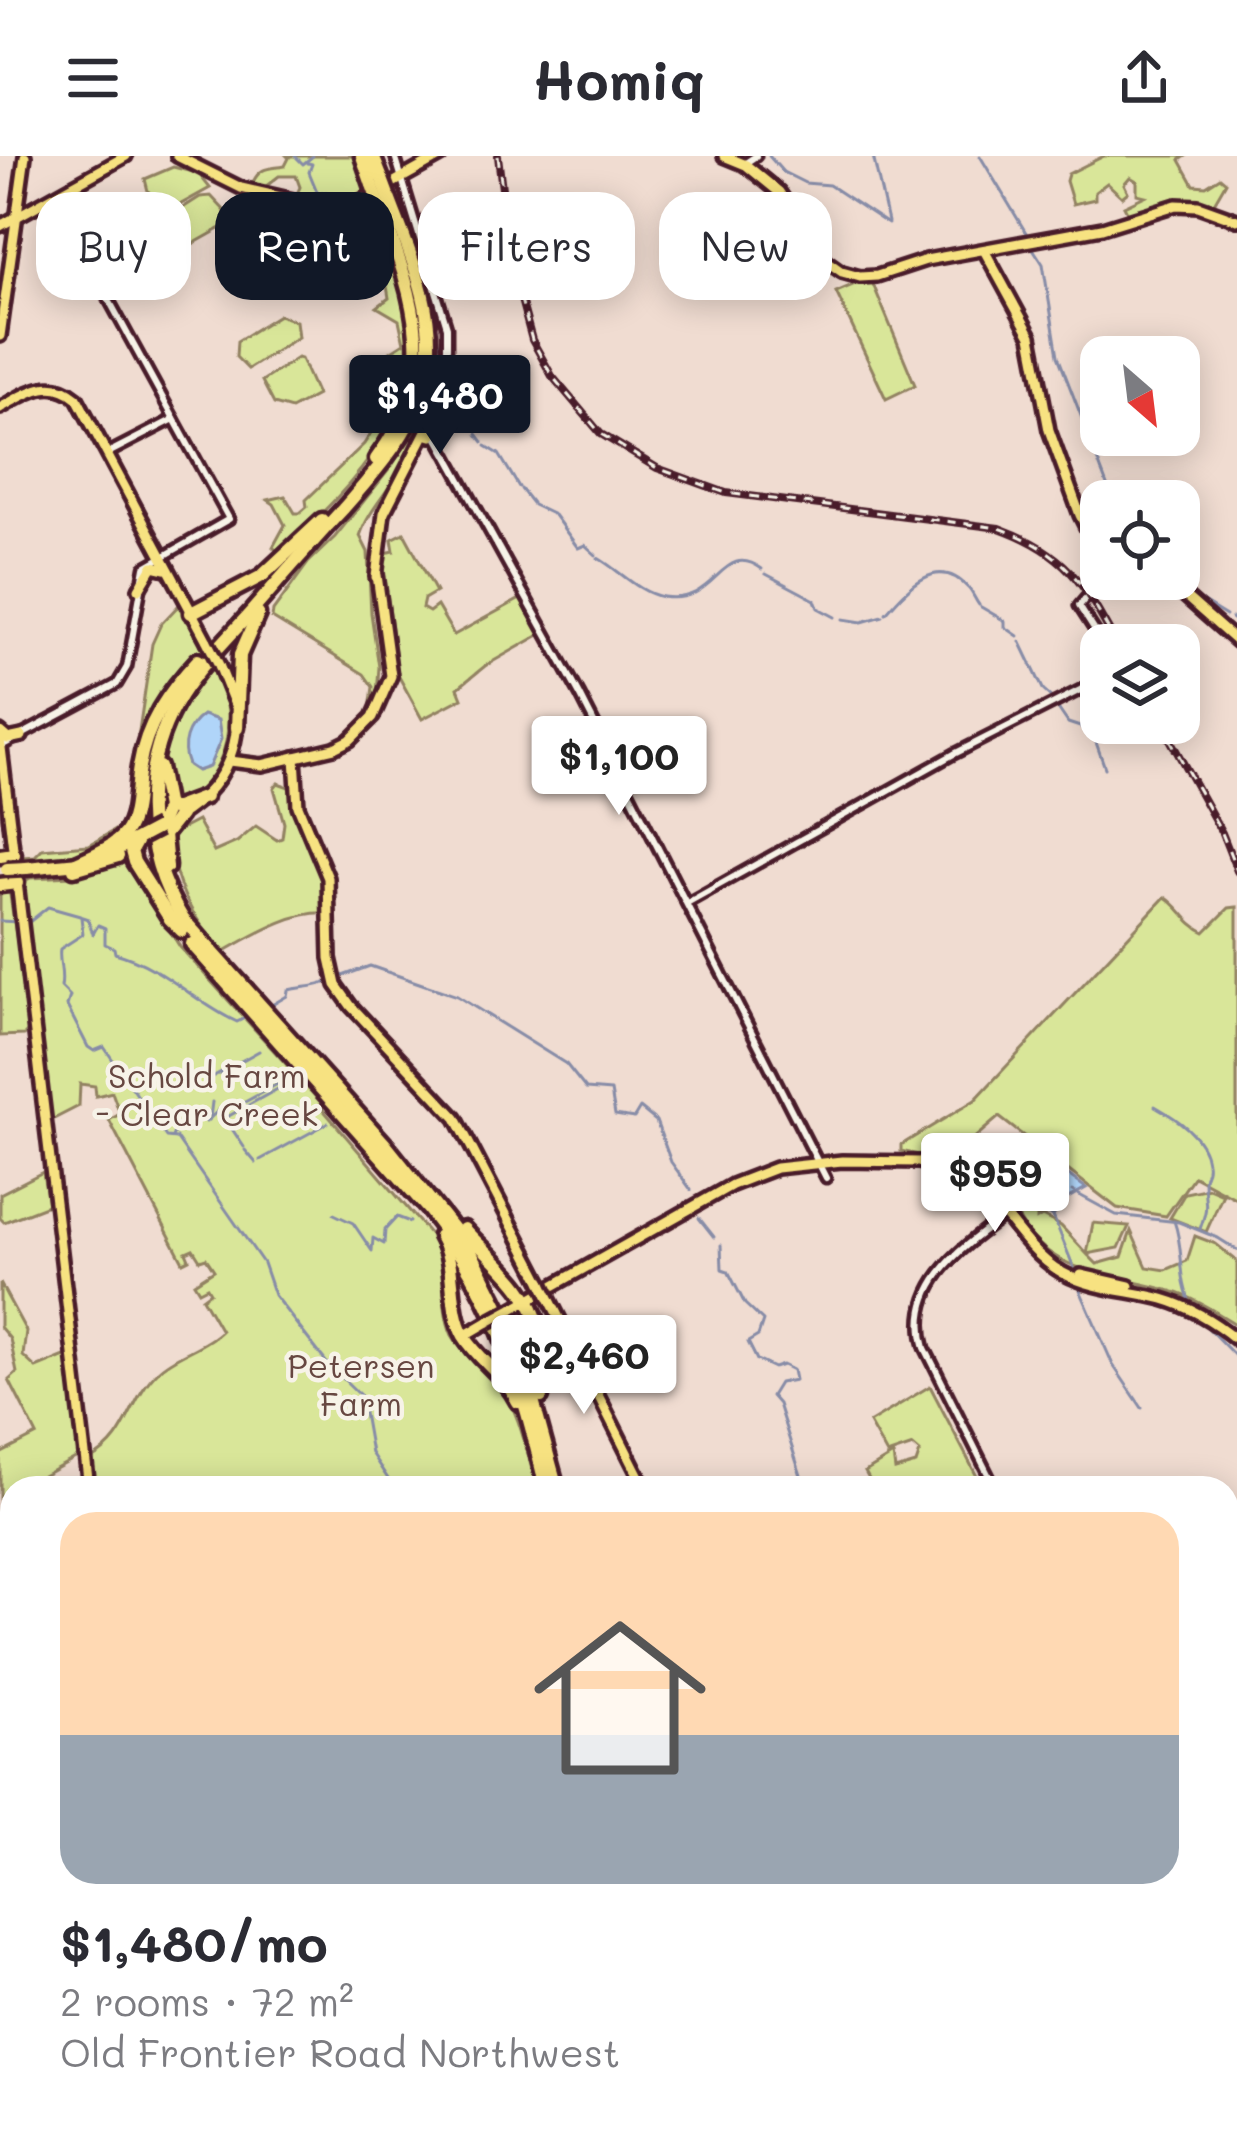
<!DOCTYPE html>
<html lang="en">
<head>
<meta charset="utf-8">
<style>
	:root { --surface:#fff; --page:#f7f7f7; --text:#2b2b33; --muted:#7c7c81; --accent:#111827 }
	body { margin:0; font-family:Mali,sans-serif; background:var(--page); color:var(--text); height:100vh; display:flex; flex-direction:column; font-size:45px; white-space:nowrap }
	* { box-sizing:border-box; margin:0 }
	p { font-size:39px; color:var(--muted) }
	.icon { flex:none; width:66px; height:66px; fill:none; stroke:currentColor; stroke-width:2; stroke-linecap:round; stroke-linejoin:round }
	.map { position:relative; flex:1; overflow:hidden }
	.panel { position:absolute; left:0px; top:1320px; width:1239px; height:663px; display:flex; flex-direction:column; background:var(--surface); border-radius:36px 36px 0 0; box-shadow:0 6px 30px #0003 }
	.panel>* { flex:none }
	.top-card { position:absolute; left:36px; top:36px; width:1167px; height:108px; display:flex; gap:24px }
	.needle { width:78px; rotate:152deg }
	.buttons { position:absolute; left:1080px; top:180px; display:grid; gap:24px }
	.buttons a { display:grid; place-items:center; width:120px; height:120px; border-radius:24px; background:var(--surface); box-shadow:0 6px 30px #0003; font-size:60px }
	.price { position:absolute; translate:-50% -102px; padding:0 27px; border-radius:12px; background:#fff; color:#222; font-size:39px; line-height:78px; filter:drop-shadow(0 3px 6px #0008) }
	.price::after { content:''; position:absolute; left:50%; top:72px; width:36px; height:27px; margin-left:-18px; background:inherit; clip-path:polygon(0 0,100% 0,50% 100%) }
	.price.selected { background:var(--accent); color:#fff }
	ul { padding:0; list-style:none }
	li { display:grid; align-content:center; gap:24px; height:636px; padding:0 60px }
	li span { display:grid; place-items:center; height:372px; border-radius:36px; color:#555 }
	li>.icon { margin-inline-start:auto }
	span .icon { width:216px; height:216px; fill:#fffc; stroke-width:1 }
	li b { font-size:51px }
	.tag { padding:0 42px; border-radius:36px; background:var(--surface); box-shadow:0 6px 30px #0003; font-size:42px; line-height:108px }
	.tag.selected { background:var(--accent); color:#fff }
	header { display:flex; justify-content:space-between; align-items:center; height:156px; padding:0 60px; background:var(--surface); font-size:54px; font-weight:800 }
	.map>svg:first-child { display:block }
	.green { fill:#d9e699; stroke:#928262; stroke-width:3 }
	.water { fill:#b0d5f9; stroke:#878ca7; stroke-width:3 }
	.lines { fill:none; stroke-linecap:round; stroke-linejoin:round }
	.stream { stroke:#878ca7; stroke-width:3 }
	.minor-casing { stroke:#4a1f2b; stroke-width:15 }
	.major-casing { stroke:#4a1f2b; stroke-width:18 }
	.highway-casing { stroke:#4a1f2b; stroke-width:21 }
	.minor { stroke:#f7f3e8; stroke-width:6 }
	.major { stroke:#f7e281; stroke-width:9 }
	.highway { stroke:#f7e281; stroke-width:12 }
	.rail-casing { stroke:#4a1f2b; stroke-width:8 }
	.rail { stroke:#f7f3e8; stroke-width:3; stroke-dasharray:9; stroke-linecap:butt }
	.major-bridge-casing { stroke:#4a1f2b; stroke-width:18; stroke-linecap:butt }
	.highway-bridge-casing { stroke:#4a1f2b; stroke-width:21; stroke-linecap:butt }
	.major-bridge { stroke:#f7e281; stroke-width:9 }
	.highway-bridge { stroke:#f7e281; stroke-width:12 }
	.labels { text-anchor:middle; stroke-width:9; stroke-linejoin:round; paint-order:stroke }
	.park-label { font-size:33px; fill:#674741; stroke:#f7f3e8 }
</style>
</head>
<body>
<header><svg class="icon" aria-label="menu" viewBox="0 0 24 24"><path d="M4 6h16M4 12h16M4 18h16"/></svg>Homiq<svg class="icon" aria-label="share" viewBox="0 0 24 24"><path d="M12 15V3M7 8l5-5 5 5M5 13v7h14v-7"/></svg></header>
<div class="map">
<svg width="1237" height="1982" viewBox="0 0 1237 1982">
	<rect width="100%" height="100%" fill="#f0dcd1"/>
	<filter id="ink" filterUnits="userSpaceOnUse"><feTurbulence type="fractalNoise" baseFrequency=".00833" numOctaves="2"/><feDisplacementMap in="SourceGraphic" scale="24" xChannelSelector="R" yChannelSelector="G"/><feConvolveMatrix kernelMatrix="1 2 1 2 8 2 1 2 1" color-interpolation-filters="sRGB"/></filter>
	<g filter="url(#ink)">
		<g class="green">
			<path d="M287 0H357L369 35C343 51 325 44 296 40L300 31 296 20H279L265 31 256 32 253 26C261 10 269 13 285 10L289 2Z"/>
			<path d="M1104 0H1186L1180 4 1194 29 1206 30 1220 21 1226 26 1211 52C1184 37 1156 50 1129 60L1124 50 1145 40 1137 38V25L1130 21 1124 28 1128 36 1122 41 1107 27 1095 36V43L1073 48 1066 25 1068 18Z"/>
			<path d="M173 11 198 17 210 32 163 58 159 52 149 53 157 47 148 35 145 23Z"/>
			<path d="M211 40 225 55 223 71 177 97 179 90 165 76 167 62 200 41Z"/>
			<path d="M371 44C383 75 401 107 407 139 431 253 357 327 279 397L273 391 285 369 274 348 268 344 285 340 295 357H300L307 351 306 344 364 288 393 242 381 217 372 218 374 210 384 207 390 196 404 187 399 164 377 151 389 142 385 118 373 109 354 81 338 76 329 63 342 55 354 64 365 58 364 47Z"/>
			<path d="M858 120 870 121 915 229 886 243 836 136 855 128Z"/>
			<path d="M279 159 296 165 298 181 248 213 236 201 237 185Z"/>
			<path d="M297 202 301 203 317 239 291 253 274 248 262 225Z"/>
			<path d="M424 255 426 262C413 274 411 289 404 305 393 332 369 352 360 380L368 396 371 457 379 511 377 538 371 546 373 531 364 518 272 462 273 455 308 407 335 381 392 310Z"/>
			<path d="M404 377 436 436 424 443 422 452 429 456 437 450 454 479 522 442 543 477 485 510 458 532 462 542 422 563 398 519 384 412 385 397 394 395 392 383Z"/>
			<path d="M178 450C303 606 173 689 20 708L23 701 35 700 42 693 89 689 125 668 152 488 161 468Z"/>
			<path d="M278 627 289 631 321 699 329 757C293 754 254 779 223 796 191 762 174 727 168 680L197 665 214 696 237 686 256 670 277 684 282 682 284 667 274 632Z"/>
			<path d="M118 704 126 706 132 714 180 791 324 950H320L438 1088C448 1115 439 1151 452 1179 462 1198 485 1208 498 1226 520 1255 527 1298 537 1332H94L91 1303C129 1283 128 1244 158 1215 175 1198 204 1192 221 1175L202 1142 210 1136 207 1131 199 1135 194 1127 214 1114 206 1102 200 1104 193 1093 186 1096 189 1103 183 1106 109 964 120 958 112 936 96 940 95 930 80 928 79 950 46 967 17 730 30 722 72 720Z"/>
			<path d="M9 732 30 873 24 879 0 880V734Z"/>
			<path d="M1165 741C1181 751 1187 768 1205 776L1229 752 1237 751V1043L1194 1020 1166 1060 1117 1052 999 961 959 995 968 999 978 994 981 1008 976 1012 901 995V989L975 944Z"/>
			<path d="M43 1016 48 1049 4 1066 0 1062V1038Z"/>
			<path d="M1209 1032 1223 1038 1206 1076 1170 1062 1185 1037Z"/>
			<path d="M1013 1052 1037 1057V1063L1042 1060 1061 1070 1087 1098 1093 1067 1129 1070 1119 1092 1087 1098 1097 1108 1122 1101 1131 1075 1147 1111 1166 1114 1187 1105 1195 1080 1216 1088 1237 1105V1169C1216 1156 1195 1142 1171 1135 1107 1116 1046 1121 1013 1052Z"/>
			<path d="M0 1127 26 1175 23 1200 36 1212 72 1197 81 1299 21 1332H12V1340L0 1351V1298L37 1279 9 1224 17 1217 10 1183 0 1171Z"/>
			<path d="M930 1230 983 1332H869L870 1325 865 1316 893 1299 895 1314 916 1308 920 1296 913 1290 887 1299 869 1267Z"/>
			<path d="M12 1817V1971H40L19 1982H0V1824Z"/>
			<path d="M532 1971H683L694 1977 708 1971 709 1982H538Z"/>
		</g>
		<g class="water">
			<path d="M203 559 218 564 221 583 209 611 197 615 188 609C180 590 186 571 203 559Z"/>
			<path d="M1004 988 1037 999 1041 1009 1032 1033 1016 1036C998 1024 992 1013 994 992Z"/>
			<path d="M1056 1010 1086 1032 1061 1046 1053 1061 1041 1052 1048 1018Z"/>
		</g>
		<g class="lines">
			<g class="stream">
				<path d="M295 0 303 8 313 0"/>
				<path d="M769 0 783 16 805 27 829 29 888 68"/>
				<path d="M873 0 888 66"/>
				<path d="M980 0 1028 80"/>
				<path d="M308 7 312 8 309 16 318 38 326 36 339 41V46"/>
				<path d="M338 55 343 64 360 66 373 99 383 94"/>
				<path d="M412 85 433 139 438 185 442 192"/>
				<path d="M1032 91 1043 108 1058 200 1083 265"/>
				<path d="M452 201 475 269"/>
				<path d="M1084 269 1113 345"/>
				<path d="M477 278 483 286"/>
				<path d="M486 290 499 298 519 331"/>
				<path d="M521 333 532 347"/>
				<path d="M533 349 554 359 578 392 585 389 596 399"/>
				<path d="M598 402C619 414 639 437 663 441 719 450 720 383 762 413"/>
				<path d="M766 418 815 444 818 452 835 461"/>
				<path d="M1162 423 1177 428"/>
				<path d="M1187 436 1226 460"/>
				<path d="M981 451 1005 465V471L1018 480"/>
				<path d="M886 457C906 434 937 397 968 432 973 437 975 444 979 449"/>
				<path d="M1232 462 1237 466"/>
				<path d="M843 463 862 466 883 460"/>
				<path d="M1020 485 1044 535 1053 543"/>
				<path d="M1055 548 1068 567 1092 575 1105 612"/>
				<path d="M81 761 83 778 60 793C58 805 64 817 61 831L70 840 67 850 88 891 94 895 104 891 166 981 176 982 263 1107 274 1139 326 1206 361 1240 371 1297 394 1332"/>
				<path d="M82 761 88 763 93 778 98 769 105 772V788L114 792 115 797C163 810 194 846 237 866L247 861"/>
				<path d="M0 765 19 766"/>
				<path d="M28 767 48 751 80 760"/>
				<path d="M340 821 370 810 457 840 566 908 586 933 611 935 615 959 634 962 640 952 656 965 671 1006 691 1034"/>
				<path d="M270 850 287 840 288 834C302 831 317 831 328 826"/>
				<path d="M205 925 259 895"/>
				<path d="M243 947 283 925"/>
				<path d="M1155 950C1176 962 1204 980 1207 1006 1209 1017 1204 1015 1204 1025 1204 1050 1210 1045 1200 1073"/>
				<path d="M227 961 283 930"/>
				<path d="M210 962 212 946"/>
				<path d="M206 966 223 950 224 961 244 991"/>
				<path d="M172 981 177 969 183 965 195 972"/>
				<path d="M245 994 256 1007"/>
				<path d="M260 1004 328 967"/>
				<path d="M1072 1035 1116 1059 1179 1066 1218 1082 1237 1094"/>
				<path d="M334 1058 353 1067 372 1095 373 1082 384 1088 385 1074 397 1061 410 1066"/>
				<path d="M1053 1060 1076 1117"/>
				<path d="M699 1062 714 1081"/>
				<path d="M1174 1065C1185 1094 1177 1123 1193 1152"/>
				<path d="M721 1089 722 1113 728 1115 745 1148 763 1165 758 1180 748 1186 757 1204 774 1212 783 1209 793 1214 795 1224 779 1227 771 1240 778 1248 805 1332"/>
				<path d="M1077 1127 1113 1209 1142 1252"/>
				<path d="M1201 1165 1237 1202"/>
				<path d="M644 1971 648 1982"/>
			</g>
			<g class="minor-casing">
				<g id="minor">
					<path d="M395 0 447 171V200L432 272"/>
					<path d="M744 8 756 0"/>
					<path d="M435 277 580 539 826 1022"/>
					<path d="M108 297 174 263"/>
					<path d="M1102 423 1079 450 1104 489"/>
					<path d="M1 590 117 528 127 511 145 411 229 363 53 42"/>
					<path d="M687 747 954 598 1092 528 1101 519"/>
					<path d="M995 1332 925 1192C907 1130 960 1093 1004 1060"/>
					<path d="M1227 1788 1237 1814"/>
					<path d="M347 1982 369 1971"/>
				</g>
			</g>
			<g class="major-casing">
				<g id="major">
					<path d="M177 0 241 32 320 50"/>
					<path d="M724 0 746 9 779 36 825 104 842 116 860 121 877 120 926 104 1102 72 1176 49 1198 50 1237 64"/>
					<path d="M325 48 328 53 323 57 319 52Z"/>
					<path d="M328 52 355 48 441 0"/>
					<path d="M0 70 126 0"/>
					<path d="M984 94 1031 180 1049 274 1080 359 1101 401"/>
					<path d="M0 180 25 0"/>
					<path d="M0 252C26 238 50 219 77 242L207 485"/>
					<path d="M428 271 434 273 432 280 425 278Z"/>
					<path d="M376 421 384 357 425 277"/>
					<path d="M1139 423 1176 432 1237 486"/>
					<path d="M139 433 153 410 166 413"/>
					<path d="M219 509 235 549"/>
					<path d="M0 576 8 583 22 580"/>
					<path d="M0 583 89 1332"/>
					<path d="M295 601 298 650 328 722 330 802 336 829 351 850 456 962 542 1127"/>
					<path d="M230 605 262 609 334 592 350 584 373 561 391 520 377 419"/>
					<path d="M175 662C212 640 235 610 237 565"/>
					<path d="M987 1035C1008 1062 1032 1100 1063 1117 1094 1134 1129 1134 1163 1143 1191 1151 1215 1166 1237 1184"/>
					<path d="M1081 1119 1129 1130"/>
					<path d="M549 1142 645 1332"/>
					<path d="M512 1153 732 1029 776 1012 842 1005 919 1006 954 1017 988 1037"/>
					<path d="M464 1180 488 1166"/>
					<path d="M0 1431 12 1453"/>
					<path d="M0 1444 12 1467"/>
					<path d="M1227 1862 1237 1856"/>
					<path d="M968 1971 974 1982"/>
					<path d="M87 1982 91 1971"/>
					<path d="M1012 1982 1032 1971"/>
				</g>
			</g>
			<g class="highway-casing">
				<g id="highway">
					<path d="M362 0 372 29"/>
					<path d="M373 0 382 23"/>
					<path d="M388 39C409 96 437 153 427 215 416 272 380 311 343 353 312 386 282 421 252 455 228 482 201 508 181 539 138 608 140 695 183 763L385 988 470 1094 517 1187 557 1332"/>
					<path d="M376 303C444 213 413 140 378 45"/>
					<path d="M191 457 262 420 322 364"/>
					<path d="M237 572 240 499 258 458"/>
					<path d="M173 653 205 641"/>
					<path d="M158 672 167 652 159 611"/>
					<path d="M136 686 131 695 134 706 170 763 182 775"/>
					<path d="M110 697 141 681"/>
					<path d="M0 700 14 698"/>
					<path d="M76 707C93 699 113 692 125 677 138 658 135 633 139 611 146 568 168 536 198 504"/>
					<path d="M167 711 164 679 180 659"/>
					<path d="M26 712 79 707"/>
					<path d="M74 713 118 700"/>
					<path d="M0 729 17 727"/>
					<path d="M192 788 428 1053C497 1140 521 1226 546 1332"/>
					<path d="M464 1073C492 1104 531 1131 539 1173 543 1196 537 1219 541 1241"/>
					<path d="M440 1080C458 1111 447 1150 464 1180 479 1205 505 1219 518 1246"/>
					<path d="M740 1971 741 1982"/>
					<path d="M753 1971 757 1982"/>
					<path d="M771 1971 774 1982"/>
				</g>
			</g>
			<use href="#minor" class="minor"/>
			<use href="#major" class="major"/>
			<use href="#highway" class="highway"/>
			<g class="rail-casing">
				<g id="rail">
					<path d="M498 0 511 107 532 184 552 220 601 278 657 312 726 337 999 372C1068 397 1083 427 1117 489"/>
					<path d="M1161 567 1222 677 1237 715"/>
					<path d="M1227 1712 1237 1706"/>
				</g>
			</g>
			<use href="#rail" class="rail"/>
			<g class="major-bridge-casing">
				<g id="major-bridge">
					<path d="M207 485 219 509"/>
					<path d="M542 1127 549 1142"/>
					<path d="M488 1166 512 1153"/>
				</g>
			</g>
			<g class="highway-bridge-casing">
				<g id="highway-bridge">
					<path d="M382 23 388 39"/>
					<path d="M372 29 378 45"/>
					<path d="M141 681 158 672"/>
					<path d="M7 713 26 712"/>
				</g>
			</g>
			<use href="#major-bridge" class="major-bridge"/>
			<use href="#highway-bridge" class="highway-bridge"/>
		</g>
	</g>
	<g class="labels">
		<g class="park-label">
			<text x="207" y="932">Schold Farm<tspan x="207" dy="38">- Clear Creek</tspan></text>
			<text x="361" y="1222">Petersen<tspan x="361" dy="38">Farm</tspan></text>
		</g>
	</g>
</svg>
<div class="buttons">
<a><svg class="needle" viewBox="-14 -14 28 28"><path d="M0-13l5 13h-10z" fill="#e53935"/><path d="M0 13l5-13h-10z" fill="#7c7c81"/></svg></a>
<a><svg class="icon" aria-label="locate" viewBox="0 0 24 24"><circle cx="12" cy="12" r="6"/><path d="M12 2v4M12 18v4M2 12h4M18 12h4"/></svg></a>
<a><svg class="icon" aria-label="layers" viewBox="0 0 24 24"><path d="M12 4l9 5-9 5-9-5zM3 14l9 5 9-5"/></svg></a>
</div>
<b class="price selected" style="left:440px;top:301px">$1,480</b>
<b class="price" style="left:619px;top:662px">$1,100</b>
<b class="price" style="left:995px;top:1079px">$959</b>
<b class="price" style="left:584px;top:1261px">$2,460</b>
<div class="top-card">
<a class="tag">Buy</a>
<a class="tag selected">Rent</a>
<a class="tag">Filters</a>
<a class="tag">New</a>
</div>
<section class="panel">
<ul>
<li><span style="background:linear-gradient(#ffd9b3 60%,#9aa5b1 0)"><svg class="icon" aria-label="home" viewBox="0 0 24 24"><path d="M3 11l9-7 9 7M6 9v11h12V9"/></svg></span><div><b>$1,480/mo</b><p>2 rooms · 72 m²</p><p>Old Frontier Road Northwest</p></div></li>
</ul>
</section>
</div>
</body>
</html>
